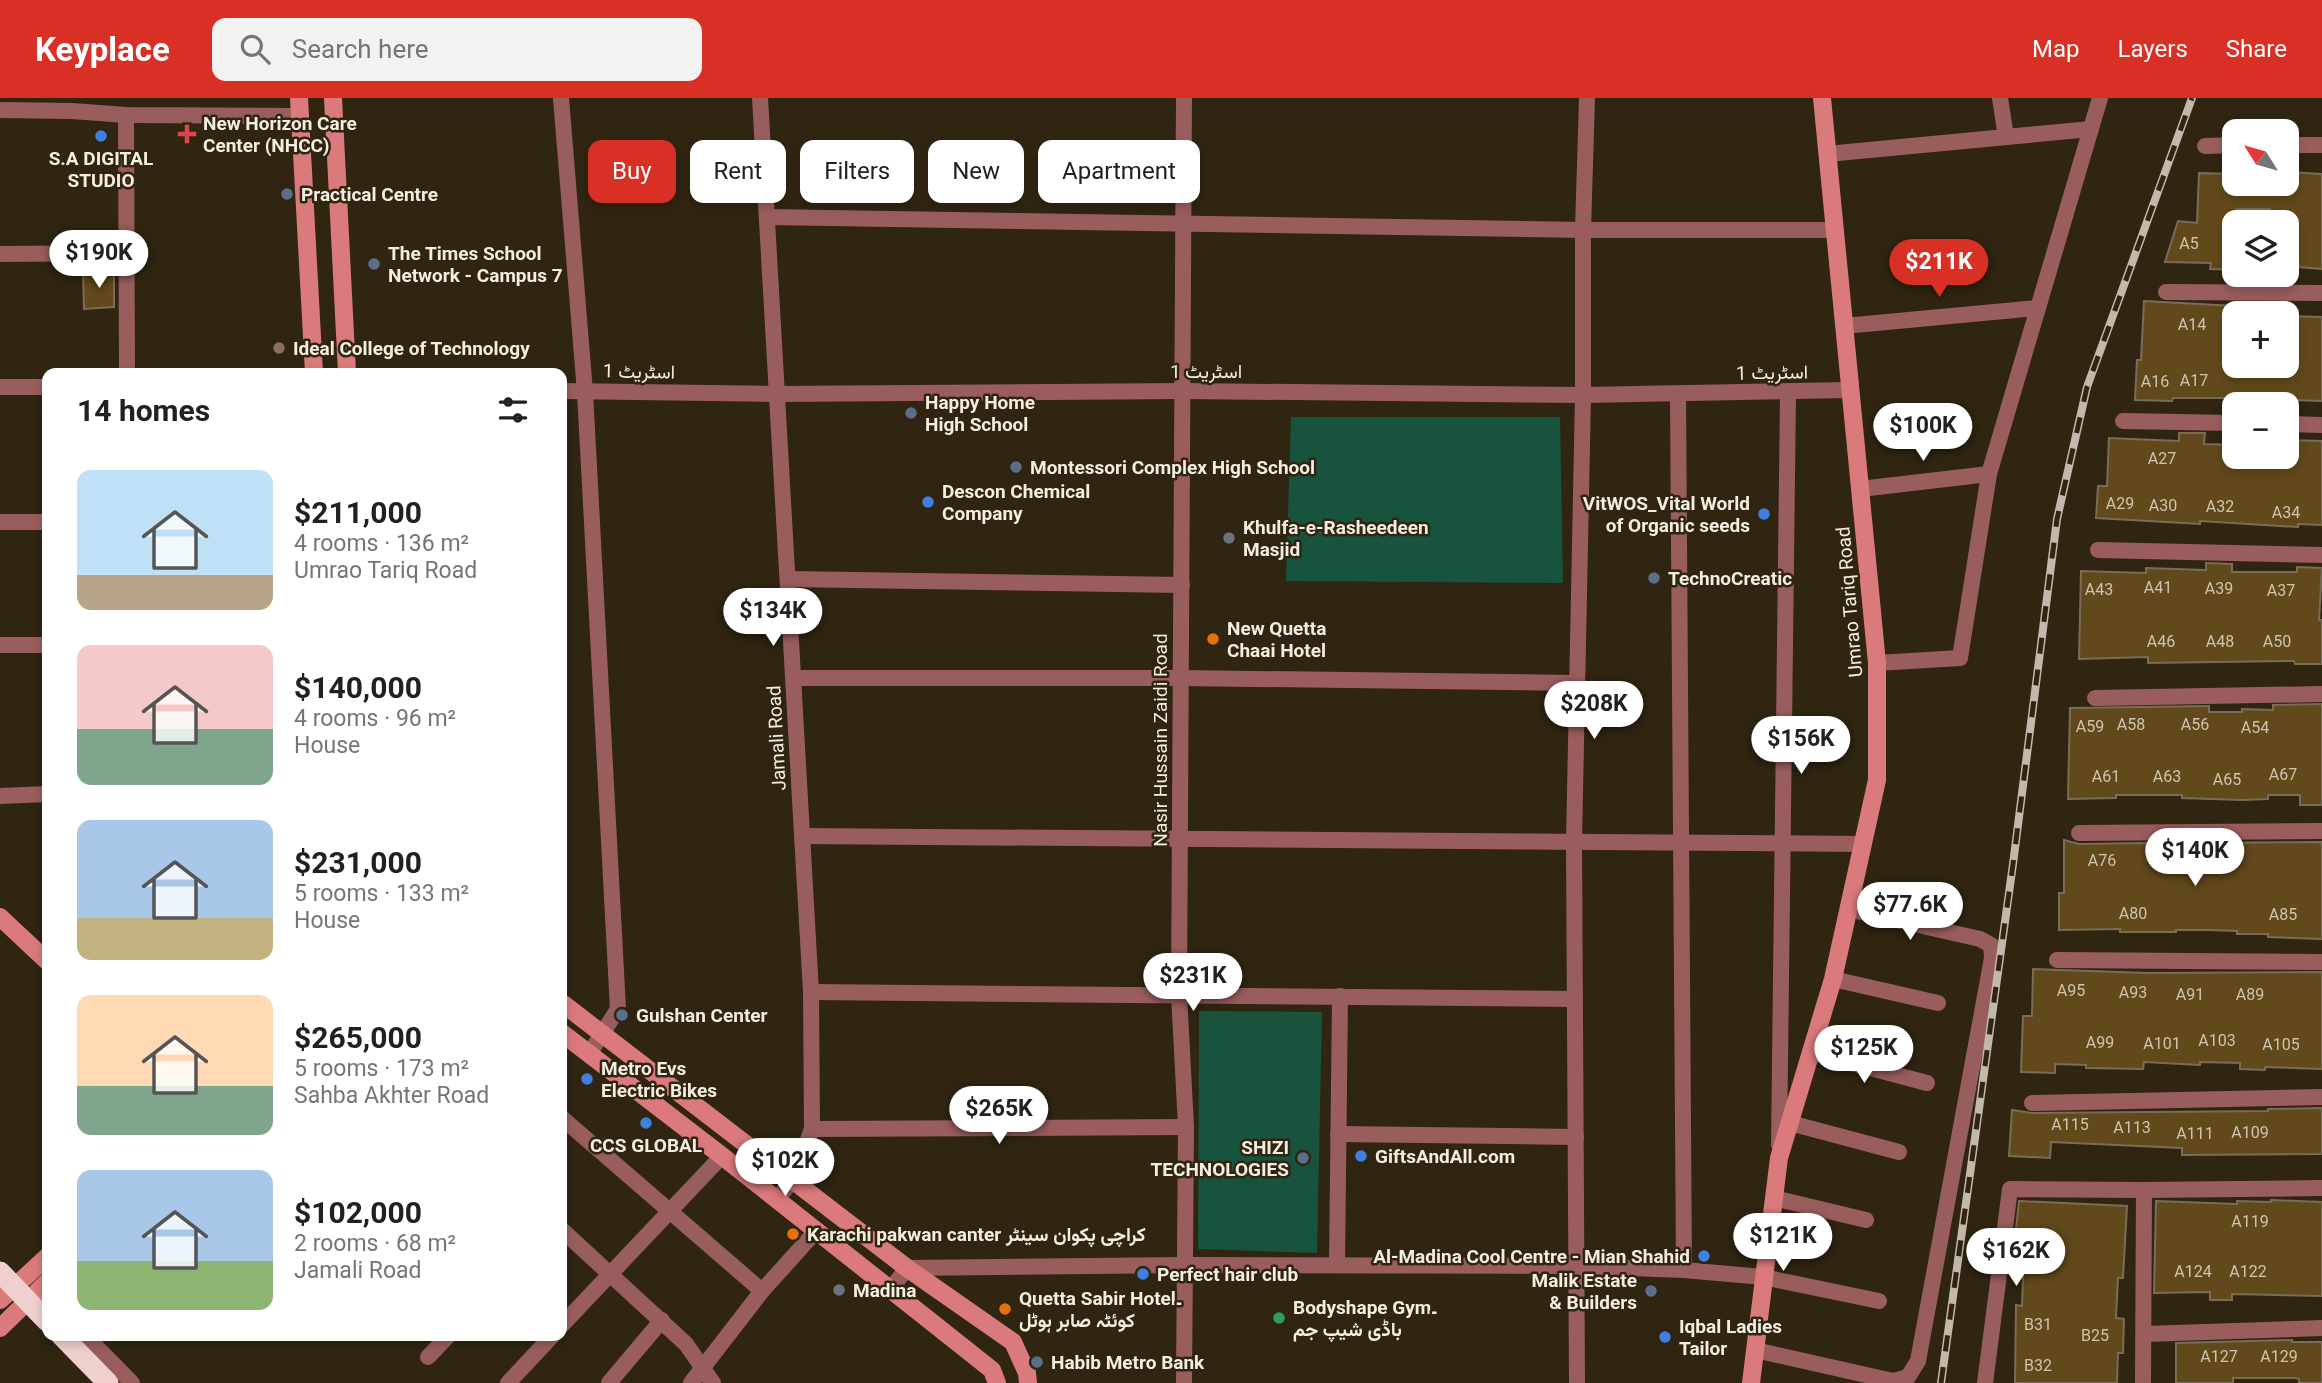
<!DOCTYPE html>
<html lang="en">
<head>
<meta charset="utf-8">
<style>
	:root { --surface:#fff; --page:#f2f2f2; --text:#202124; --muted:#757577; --accent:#d93025 }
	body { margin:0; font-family:Roboto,Vazirmatn,sans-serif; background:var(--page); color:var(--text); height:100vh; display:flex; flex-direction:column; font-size:26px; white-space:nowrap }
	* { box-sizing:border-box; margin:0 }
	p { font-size:23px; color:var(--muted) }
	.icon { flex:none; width:38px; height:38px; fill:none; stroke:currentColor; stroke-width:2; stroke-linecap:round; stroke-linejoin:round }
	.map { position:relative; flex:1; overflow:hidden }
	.sheet { position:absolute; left:42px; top:270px; width:525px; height:973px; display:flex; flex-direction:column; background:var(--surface); border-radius:14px; box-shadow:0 4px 10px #0003 }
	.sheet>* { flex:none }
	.hud { position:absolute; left:588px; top:42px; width:665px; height:63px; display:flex; gap:14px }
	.needle { width:46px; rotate:307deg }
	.buttons { position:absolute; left:2222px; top:21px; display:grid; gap:14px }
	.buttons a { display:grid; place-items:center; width:77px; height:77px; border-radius:14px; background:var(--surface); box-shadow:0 4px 10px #0003; font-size:35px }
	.price { position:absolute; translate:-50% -60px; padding:0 16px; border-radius:24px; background:#fff; color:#222; font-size:23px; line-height:46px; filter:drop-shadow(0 2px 4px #0008) }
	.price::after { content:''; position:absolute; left:50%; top:42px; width:21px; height:16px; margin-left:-10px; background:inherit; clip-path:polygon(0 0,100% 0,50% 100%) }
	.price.active { background:var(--accent); color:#fff }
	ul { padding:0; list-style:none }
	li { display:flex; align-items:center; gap:21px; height:175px; padding:0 35px }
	li span { display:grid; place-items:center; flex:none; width:196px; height:140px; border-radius:14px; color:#555 }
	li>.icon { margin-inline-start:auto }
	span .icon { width:84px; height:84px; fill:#fffc; stroke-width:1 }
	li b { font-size:30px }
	h2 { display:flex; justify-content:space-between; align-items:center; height:84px; padding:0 35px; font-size:30px }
	.tag { padding:0 24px; border-radius:14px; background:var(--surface); box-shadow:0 4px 10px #0003; font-size:24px; line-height:63px }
	.tag.active { background:var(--accent); color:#fff }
	header { display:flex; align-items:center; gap:42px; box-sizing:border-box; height:98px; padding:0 35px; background:var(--accent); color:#fff }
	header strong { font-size:33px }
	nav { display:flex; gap:38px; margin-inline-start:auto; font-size:24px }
	.search { width:490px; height:63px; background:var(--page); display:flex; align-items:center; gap:18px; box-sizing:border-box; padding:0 24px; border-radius:14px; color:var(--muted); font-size:26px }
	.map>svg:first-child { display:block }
	.green { fill:#17533d }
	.building { fill:#61491b; stroke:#7a6d57; stroke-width:2 }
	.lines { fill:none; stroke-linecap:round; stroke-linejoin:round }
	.street { stroke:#9a5d5e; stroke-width:16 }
	.secondary { stroke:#db7a7d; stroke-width:18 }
	.highway { stroke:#efd0cf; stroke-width:21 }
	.rail-casing { stroke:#c1b9ab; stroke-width:8 }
	.rail { stroke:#302511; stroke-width:5; stroke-dasharray:16; stroke-linecap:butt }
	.highway-bridge { stroke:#efd0cf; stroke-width:21 }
	.health-dot { fill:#e0444e; stroke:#302511; stroke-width:2.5 }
	.shop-dot { fill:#3f7fe0; stroke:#302511; stroke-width:2.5 }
	.service-dot { fill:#5c6f8a; stroke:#302511; stroke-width:2.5 }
	.education-dot { fill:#8d6e63; stroke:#302511; stroke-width:2.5 }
	.worship-dot { fill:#6b7280; stroke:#302511; stroke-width:2.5 }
	.food-dot { fill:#e8710a; stroke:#302511; stroke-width:2.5 }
	.leisure-dot { fill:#2e9e5b; stroke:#302511; stroke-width:2.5 }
	.labels { text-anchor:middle; stroke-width:5; stroke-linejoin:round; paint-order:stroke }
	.number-label { font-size:16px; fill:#cfc4af }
	.poi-label { font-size:19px; font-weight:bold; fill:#f4ede0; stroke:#302511; text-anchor:start }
	.street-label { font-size:19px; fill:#f4ede0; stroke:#302511 }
</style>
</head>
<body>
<header>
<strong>Keyplace</strong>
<div class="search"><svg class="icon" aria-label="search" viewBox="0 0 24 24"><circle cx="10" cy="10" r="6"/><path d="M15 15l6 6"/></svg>Search here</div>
<nav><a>Map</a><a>Layers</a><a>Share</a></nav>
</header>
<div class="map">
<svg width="2322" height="1285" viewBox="0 0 2322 1285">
	<rect width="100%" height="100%" fill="#302511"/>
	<g class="green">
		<path d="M1291 319H1560L1563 485 1286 483Z"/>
		<path d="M1199 913 1322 914 1317 1155 1198 1151Z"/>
	</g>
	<g class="building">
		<path d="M2287 74 2322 76V171L2287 168V116L2270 115V111H2237V117H2235V172L2210 171 2211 165 2165 164 2178 123 2197 125 2199 75 2235 76V86H2287Z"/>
		<path d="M114 173V209L84 211 83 175Z"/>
		<path d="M2144 203 2235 208V268H2287V218L2322 219V303L2234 300H2173L2172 303 2135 302 2137 262H2141Z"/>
		<path d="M2179 335H2205L2204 346 2235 347V359H2287V342L2322 343V427L2298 426V429L2200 423V426L2096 420 2098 388H2107L2109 340 2179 343Z"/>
		<path d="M2206 465 2232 466V474H2297V469L2322 470 2319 522H2322V566H2295L2294 563 2148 565V559L2079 561 2081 473 2146 475V470L2206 472Z"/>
		<path d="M2322 606V707H2300V697H2268V701L2242 702 2182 700V697H2116V700L2068 701 2070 610 2209 608V614H2242V611L2273 612V607Z"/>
		<path d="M2064 742 2079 746 2146 745V748H2187V745L2322 744V841L2268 839V836H2237V833L2208 832H2176V834H2120V831L2059 832V795H2064Z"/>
		<path d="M2033 871 2148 875 2322 874V971L2265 969V972L2240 971V965L2200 964V967L2144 964 2143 971 2086 970V967L2055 966V975L2021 974 2023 918H2032Z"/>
		<path d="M2322 1010V1056L2182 1057V1050L2051 1044 2050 1060 2009 1058 2012 1012 2032 1015 2268 1013V1011Z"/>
		<path d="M2271 1102 2322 1104V1198L2232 1196V1202H2210V1194L2154 1195 2156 1103 2237 1106V1103L2271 1104Z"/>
		<path d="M2019 1103 2127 1108 2123 1180H2118L2116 1220 2124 1221 2123 1255H2118L2117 1285H2015L2016 1207 2022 1208 2024 1151 2014 1150Z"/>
		<path d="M2292 1242V1244H2322V1285H2299V1281L2296 1280H2233V1285H2176V1245Z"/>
	</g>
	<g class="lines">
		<g class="street">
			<path d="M561 0 585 294 618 911 589 956"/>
			<path d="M760 0 811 894 812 1031 793 1082 776 1102"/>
			<path d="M1184 0 1179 896 1186 1029 1184 1285"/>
			<path d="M2000 0 2006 39"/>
			<path d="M0 12 72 13 126 17 300 18"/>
			<path d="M126 17 127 275"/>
			<path d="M2287 47H2322"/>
			<path d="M2205 48 2235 47"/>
			<path d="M1827 56 2091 31"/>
			<path d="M767 119 1583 132H1835"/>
			<path d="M0 156 127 155"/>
			<path d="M2166 194 2322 195"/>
			<path d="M1844 228 2037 210"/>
			<path d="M0 289H47"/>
			<path d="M562 293 777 296 1183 293 1583 297 1850 292"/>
			<path d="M1678 296 1684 1172"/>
			<path d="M2123 323 2235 325"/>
			<path d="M2287 326 2322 327"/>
			<path d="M1860 391 1989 376"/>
			<path d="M0 424H47"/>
			<path d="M2098 452 2322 457"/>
			<path d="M788 481 1182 487"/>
			<path d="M0 547H47"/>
			<path d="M1877 565 1960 560 1989 376 2100 0"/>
			<path d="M793 580H1181L1577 585"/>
			<path d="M2095 600 2322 596"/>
			<path d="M0 698 47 696"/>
			<path d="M2079 735 2322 733"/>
			<path d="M802 738 1864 746"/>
			<path d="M2057 862 2322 864"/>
			<path d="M1833 881 1938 905"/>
			<path d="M811 894 1575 901"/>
			<path d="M1810 954 1927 985"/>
			<path d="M2032 1005 2322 999"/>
			<path d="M562 1020 762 1193"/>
			<path d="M1790 1025 1899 1054"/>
			<path d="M812 1031 1186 1029"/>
			<path d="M1338 1036 1576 1039"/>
			<path d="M1779 1047 1788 295"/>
			<path d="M1774 1100 1866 1122"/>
			<path d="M562 1132 686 1246 713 1285"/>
			<path d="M1337 1167 1340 898"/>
			<path d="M891 1191 907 1170 1185 1167 1576 1168 1684 1172 1763 1179 1879 1203"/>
			<path d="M562 1227 722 1058"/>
			<path d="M2145 1236 2322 1230"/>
			<path d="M85 1237 132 1285"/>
			<path d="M1755 1252 1893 1283 1908 1279 1918 1263 1992 860 1991 847 1980 841 1848 811"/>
			<path d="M428 1259 449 1237"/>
			<path d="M508 1285 553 1237"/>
			<path d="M609 1285 662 1222"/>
			<path d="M691 1285 762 1193 817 1132"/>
			<path d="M1577 1285 1574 744 1583 297V132L1587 0"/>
			<path d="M1985 1285 2010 1091 2144 1092 2322 1090"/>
			<path d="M2143 1285 2144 1092"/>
		</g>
		<g class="secondary">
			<path d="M299 0 314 275"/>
			<path d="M333 0 347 275"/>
			<path d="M0 819 47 863"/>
			<path d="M562 905 907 1170 1013 1244 1027 1275 1028 1285"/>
			<path d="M562 935 722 1058 992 1272 997 1285"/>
			<path d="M0 1202 47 1159"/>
			<path d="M0 1230 47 1184"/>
			<path d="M1751 1285 1779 1060 1833 881 1877 682V565L1822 0"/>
		</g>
		<path class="highway" d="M61 1237 108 1285"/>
		<g class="rail-casing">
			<path id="rail" d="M1941 1285 2013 766 2057 421 2087 289 2192 0"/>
		</g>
		<use href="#rail" class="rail"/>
		<path class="highway-bridge" d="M0 1174 47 1223"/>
	</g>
	<path class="health-dot" d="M183.5 25.5h7v7h7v7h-7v7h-7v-7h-7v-7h7z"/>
	<g class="shop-dot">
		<circle cx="101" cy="38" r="7"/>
		<circle cx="928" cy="404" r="7"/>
		<circle cx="1764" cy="416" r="7"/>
		<circle cx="587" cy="981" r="7"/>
		<circle cx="646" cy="1025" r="7"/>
		<circle cx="1361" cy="1058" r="7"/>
		<circle cx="1704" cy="1158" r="7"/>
		<circle cx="1143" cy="1176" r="7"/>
		<circle cx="1665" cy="1239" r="7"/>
	</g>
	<g class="service-dot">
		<circle cx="287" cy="96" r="7"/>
		<circle cx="374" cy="166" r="7"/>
		<circle cx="911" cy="315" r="7"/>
		<circle cx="1016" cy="369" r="7"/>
		<circle cx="1654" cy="480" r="7"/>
		<circle cx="622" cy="917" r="7"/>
		<circle cx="1303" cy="1060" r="7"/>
		<circle cx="1651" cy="1193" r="7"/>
		<circle cx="1037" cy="1264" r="7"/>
	</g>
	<circle class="education-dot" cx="279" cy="250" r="7"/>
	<g class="worship-dot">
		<circle cx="1229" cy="440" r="7"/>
		<circle cx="839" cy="1192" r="7"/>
	</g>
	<g class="food-dot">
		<circle cx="1213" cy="541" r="7"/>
		<circle cx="793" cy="1136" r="7"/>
		<circle cx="1005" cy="1211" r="7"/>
	</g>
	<circle class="leisure-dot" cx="1279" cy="1220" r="7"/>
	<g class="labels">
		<g class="number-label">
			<text x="2189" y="151">A5</text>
			<text x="2192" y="232">A14</text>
			<text x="2194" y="288">A17</text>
			<text x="2155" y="289">A16</text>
			<text x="2162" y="366">A27</text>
			<text x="2120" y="411">A29</text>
			<text x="2163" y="413">A30</text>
			<text x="2220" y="414">A32</text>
			<text x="2286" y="420">A34</text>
			<text x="2158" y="495">A41</text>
			<text x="2219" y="496">A39</text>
			<text x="2099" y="497">A43</text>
			<text x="2281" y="498">A37</text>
			<text x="2161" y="549">A46</text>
			<text x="2220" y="549">A48</text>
			<text x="2277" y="549">A50</text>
			<text x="2131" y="632">A58</text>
			<text x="2195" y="632">A56</text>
			<text x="2090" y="634">A59</text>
			<text x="2255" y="635">A54</text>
			<text x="2283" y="682">A67</text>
			<text x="2106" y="684">A61</text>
			<text x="2167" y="684">A63</text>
			<text x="2227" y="687">A65</text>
			<text x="2102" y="768">A76</text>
			<text x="2133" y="821">A80</text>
			<text x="2283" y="822">A85</text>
			<text x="2071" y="898">A95</text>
			<text x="2133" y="900">A93</text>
			<text x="2190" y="902">A91</text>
			<text x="2250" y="902">A89</text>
			<text x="2217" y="948">A103</text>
			<text x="2100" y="950">A99</text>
			<text x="2162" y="951">A101</text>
			<text x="2281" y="952">A105</text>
			<text x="2070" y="1032">A115</text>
			<text x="2132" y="1035">A113</text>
			<text x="2250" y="1040">A109</text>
			<text x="2195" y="1041">A111</text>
			<text x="2250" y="1129">A119</text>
			<text x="2193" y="1179">A124</text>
			<text x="2248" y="1179">A122</text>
			<text x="2038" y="1232">B31</text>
			<text x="2095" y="1243">B25</text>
			<text x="2219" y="1264">A127</text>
			<text x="2279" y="1264">A129</text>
			<text x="2038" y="1273">B32</text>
		</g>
		<g class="poi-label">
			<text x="203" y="32">New Horizon Care<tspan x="203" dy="22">Center (NHCC)</tspan></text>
			<text x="101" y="67" text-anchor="middle">S.A DIGITAL<tspan x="101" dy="22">STUDIO</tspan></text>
			<text x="301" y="103">Practical Centre</text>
			<text x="388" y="162">The Times School<tspan x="388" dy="22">Network - Campus 7</tspan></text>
			<text x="293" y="257">Ideal College of Technology</text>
			<text x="925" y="311">Happy Home<tspan x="925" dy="22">High School</tspan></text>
			<text x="1030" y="376">Montessori Complex High School</text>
			<text x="942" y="400">Descon Chemical<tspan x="942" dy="22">Company</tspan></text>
			<text x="1750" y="412" text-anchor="end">VitWOS_Vital World<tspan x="1750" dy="22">of Organic seeds</tspan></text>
			<text x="1243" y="436">Khulfa-e-Rasheedeen<tspan x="1243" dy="22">Masjid</tspan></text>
			<text x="1668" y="487">TechnoCreatic</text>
			<text x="1227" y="537">New Quetta<tspan x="1227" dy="22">Chaai Hotel</tspan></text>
			<text x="636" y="924">Gulshan Center</text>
			<text x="601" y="977">Metro Evs<tspan x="601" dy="22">Electric Bikes</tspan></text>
			<text x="646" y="1054" text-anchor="middle">CCS GLOBAL</text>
			<text x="1289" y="1056" text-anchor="end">SHIZI<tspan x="1289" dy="22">TECHNOLOGIES</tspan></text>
			<text x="1375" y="1065">GiftsAndAll.com</text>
			<text x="807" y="1143">Karachi pakwan canter کراچی پکوان سینٹر</text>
			<text x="1690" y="1165" text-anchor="end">Al-Madina Cool Centre - Mian Shahid</text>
			<text x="1157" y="1183">Perfect hair club</text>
			<text x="1637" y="1189" text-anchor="end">Malik Estate<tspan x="1637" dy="22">&amp; Builders</tspan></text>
			<text x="853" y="1199">Madina</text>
			<text x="1019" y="1207">Quetta Sabir Hotel۔<tspan x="1019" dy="22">کوئٹہ صابر ہوٹل</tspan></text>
			<text x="1293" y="1216">Bodyshape Gym۔<tspan x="1293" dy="22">باڈی شیپ جم</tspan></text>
			<text x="1679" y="1235">Iqbal Ladies<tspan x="1679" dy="22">Tailor</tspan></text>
			<text x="1051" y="1271">Habib Metro Bank</text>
		</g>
		<g class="street-label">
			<text transform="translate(639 273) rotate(1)" y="7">اسٹریٹ 1</text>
			<text x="1206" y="280">اسٹریٹ 1</text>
			<text transform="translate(1772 274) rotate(-1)" y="7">اسٹریٹ 1</text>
			<text transform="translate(1849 504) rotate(-95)" y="7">Umrao Tariq Road</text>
			<text transform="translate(776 640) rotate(-93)" y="7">Jamali Road</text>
			<text transform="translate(1160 642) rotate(-90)" y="7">Nasir Hussain Zaidi Road</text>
		</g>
	</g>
</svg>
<div class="buttons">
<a><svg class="needle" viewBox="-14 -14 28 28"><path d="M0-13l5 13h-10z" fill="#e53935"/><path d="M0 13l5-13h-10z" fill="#757577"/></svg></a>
<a><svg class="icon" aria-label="layers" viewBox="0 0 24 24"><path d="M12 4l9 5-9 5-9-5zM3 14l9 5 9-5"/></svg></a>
<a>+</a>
<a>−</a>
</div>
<b class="price" style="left:99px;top:192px">$190K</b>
<b class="price active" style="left:1939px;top:201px">$211K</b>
<b class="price" style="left:1923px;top:365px">$100K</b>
<b class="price" style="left:773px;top:550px">$134K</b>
<b class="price" style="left:1594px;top:643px">$208K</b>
<b class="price" style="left:1801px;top:678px">$156K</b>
<b class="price" style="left:2195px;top:790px">$140K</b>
<b class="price" style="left:1910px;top:844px">$77.6K</b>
<b class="price" style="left:1193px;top:915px">$231K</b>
<b class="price" style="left:1864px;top:987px">$125K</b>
<b class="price" style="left:999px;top:1048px">$265K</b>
<b class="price" style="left:785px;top:1100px">$102K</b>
<b class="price" style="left:1783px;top:1175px">$121K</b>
<b class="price" style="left:2016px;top:1190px">$162K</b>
<div class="hud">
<a class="tag active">Buy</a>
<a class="tag">Rent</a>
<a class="tag">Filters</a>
<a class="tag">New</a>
<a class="tag">Apartment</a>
</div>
<section class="sheet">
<h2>14 homes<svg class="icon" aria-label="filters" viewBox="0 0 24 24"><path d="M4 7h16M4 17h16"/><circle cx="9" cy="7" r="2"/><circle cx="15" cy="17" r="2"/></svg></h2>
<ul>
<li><span style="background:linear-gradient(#bfe0f5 75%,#b9a48a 0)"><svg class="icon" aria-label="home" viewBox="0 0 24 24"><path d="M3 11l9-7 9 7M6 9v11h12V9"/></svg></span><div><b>$211,000</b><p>4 rooms · 136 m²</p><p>Umrao Tariq Road</p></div></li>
<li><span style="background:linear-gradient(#f6c9c9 60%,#7fa58c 0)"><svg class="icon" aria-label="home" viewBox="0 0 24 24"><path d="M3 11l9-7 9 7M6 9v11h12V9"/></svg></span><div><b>$140,000</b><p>4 rooms · 96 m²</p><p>House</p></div></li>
<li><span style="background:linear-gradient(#a9c7e8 70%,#c2b280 0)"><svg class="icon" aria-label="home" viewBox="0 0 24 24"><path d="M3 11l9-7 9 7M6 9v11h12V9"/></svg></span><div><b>$231,000</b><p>5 rooms · 133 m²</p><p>House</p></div></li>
<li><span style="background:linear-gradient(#ffd9b3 65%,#7fa58c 0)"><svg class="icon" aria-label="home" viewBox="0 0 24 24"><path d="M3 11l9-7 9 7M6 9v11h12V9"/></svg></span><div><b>$265,000</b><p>5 rooms · 173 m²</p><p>Sahba Akhter Road</p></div></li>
<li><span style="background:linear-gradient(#a9c7e8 65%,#8fb573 0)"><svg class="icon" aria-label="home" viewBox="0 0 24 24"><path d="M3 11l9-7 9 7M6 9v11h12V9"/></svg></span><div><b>$102,000</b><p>2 rooms · 68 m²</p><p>Jamali Road</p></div></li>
</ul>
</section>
</div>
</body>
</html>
